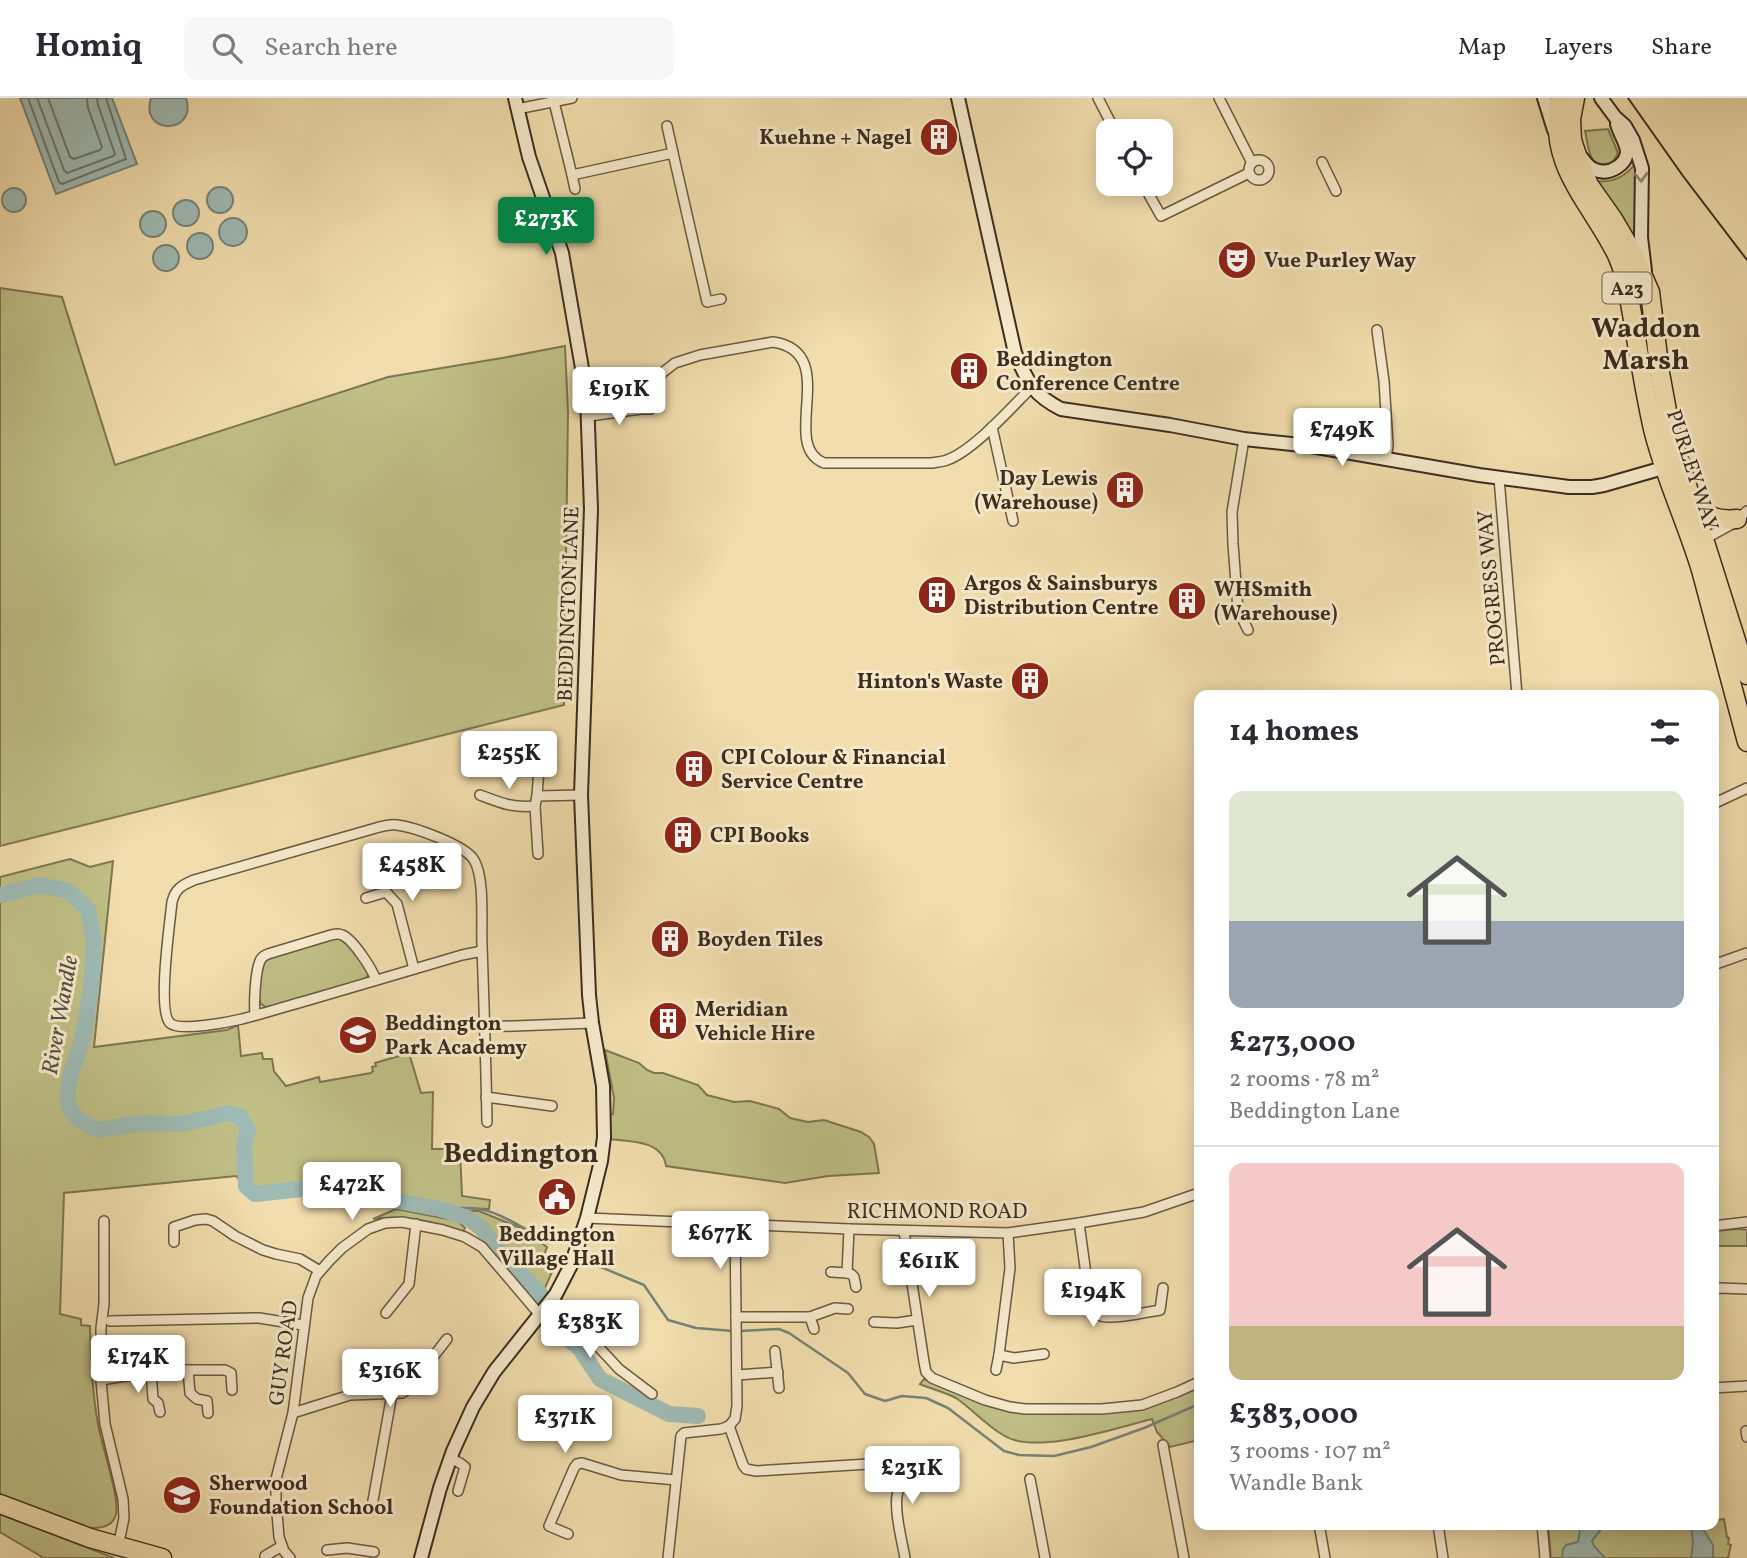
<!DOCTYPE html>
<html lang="en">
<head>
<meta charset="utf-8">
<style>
	:root { --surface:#fff; --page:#f7f7f7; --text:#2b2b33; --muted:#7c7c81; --line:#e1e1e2; --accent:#0b8043 }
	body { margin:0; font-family:Vollkorn,serif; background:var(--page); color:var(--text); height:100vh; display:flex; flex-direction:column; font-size:26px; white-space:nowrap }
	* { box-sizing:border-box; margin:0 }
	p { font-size:23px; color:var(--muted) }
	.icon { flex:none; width:38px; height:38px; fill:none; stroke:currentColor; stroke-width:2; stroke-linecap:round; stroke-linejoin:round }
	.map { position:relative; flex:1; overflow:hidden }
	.side { position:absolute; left:1194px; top:592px; width:525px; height:840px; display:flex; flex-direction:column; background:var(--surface); border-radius:14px; box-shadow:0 4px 18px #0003 }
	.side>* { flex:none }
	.tools { position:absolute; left:1096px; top:21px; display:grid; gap:14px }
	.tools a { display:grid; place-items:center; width:77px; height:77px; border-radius:14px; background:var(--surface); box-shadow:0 4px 18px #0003; font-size:35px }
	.price { position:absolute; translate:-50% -60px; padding:0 16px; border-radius:7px; background:#fff; color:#222; font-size:23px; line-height:46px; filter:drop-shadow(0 2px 4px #0008) }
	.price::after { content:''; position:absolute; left:50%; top:42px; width:21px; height:16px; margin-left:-10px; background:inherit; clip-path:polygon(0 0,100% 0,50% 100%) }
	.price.active { background:var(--accent); color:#fff }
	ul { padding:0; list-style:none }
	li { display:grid; align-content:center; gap:14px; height:371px; padding:0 35px }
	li+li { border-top:2px solid var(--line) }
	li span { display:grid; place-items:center; height:217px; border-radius:14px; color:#555 }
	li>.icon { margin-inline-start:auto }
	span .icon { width:126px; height:126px; fill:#fffc; stroke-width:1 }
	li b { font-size:30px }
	h2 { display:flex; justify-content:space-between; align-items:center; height:84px; padding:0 35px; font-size:30px }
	header { display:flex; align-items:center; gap:42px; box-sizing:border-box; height:98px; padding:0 35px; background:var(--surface); border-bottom:2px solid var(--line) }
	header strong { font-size:33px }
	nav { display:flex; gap:38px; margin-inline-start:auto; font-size:24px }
	.search { width:490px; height:63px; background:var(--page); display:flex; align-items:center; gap:18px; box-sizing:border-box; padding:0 24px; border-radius:14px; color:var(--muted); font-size:26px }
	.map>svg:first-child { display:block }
	.green { fill:#bfbf86; stroke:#7e7653; stroke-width:2 }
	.water { fill:#9ebab4; stroke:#778279; stroke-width:2 }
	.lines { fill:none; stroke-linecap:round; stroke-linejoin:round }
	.shore { stroke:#6d746a; stroke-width:2 }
	.stream { stroke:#778279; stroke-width:2.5 }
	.river { stroke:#9ebab4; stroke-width:16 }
	.street-casing { stroke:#695943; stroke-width:12 }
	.secondary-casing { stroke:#3c2d20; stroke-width:16 }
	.highway-casing { stroke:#3c2d20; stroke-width:21 }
	.street { stroke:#f6e9ca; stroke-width:9 }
	.secondary { stroke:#f6e9ca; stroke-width:12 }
	.highway { stroke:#f1ddad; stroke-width:18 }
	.tram { stroke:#3c2d20; stroke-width:2 }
	.oneway { stroke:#998b75 }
	.labels { text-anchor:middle; stroke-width:6; stroke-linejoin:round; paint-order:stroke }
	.shield { fill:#f6e9ca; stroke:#746553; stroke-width:2 }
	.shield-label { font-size:19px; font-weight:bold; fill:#3c2d20 }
	.poi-label { font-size:21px; font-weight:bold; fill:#3c2d20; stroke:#f6e9ca; text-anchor:start }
	.street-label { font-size:21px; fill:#3c2d20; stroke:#f6e9ca }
	.water-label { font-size:23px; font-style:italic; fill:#545045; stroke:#f6e9ca }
	.district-label { font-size:28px; font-weight:bold; fill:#3c2d20; stroke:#f6e9ca }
</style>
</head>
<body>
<header>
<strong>Homiq</strong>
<div class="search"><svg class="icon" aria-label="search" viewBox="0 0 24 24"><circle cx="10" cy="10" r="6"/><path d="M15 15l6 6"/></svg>Search here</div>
<nav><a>Map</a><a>Layers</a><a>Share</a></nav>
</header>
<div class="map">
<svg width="1747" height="1460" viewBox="0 0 1747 1460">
	<rect width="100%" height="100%" fill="#f1ddad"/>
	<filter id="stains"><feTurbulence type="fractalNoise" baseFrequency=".00286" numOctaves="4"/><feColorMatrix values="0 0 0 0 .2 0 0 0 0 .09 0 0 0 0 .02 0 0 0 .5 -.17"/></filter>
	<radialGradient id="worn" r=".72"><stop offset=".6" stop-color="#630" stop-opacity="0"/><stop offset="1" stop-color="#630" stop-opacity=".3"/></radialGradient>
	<g class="green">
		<path d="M1608 31 1618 55 1613 64C1588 74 1589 51 1585 33Z"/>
		<path d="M1635 66C1641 87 1635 117 1635 140L1633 141 1596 83C1612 85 1625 79 1635 66Z"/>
		<path d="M0 190 62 199 115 367 388 279 502 260 565 248 568 314 564 607 0 748Z"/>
		<path d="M70 761 90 769 113 763 94 949 227 932 238 927 241 958 262 955 263 961H272L274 973 286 988 319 979 320 984 371 975 373 973 372 969 376 968 375 965 409 955 421 995 433 994 432 1051H460L462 1098 490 1102 489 1111 457 1110 440 1111 329 1090H312L255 1096 236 1078 64 1095 60 1216 81 1221V1227L90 1228C91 1261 92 1293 98 1326 101 1345 120 1401 116 1416 113 1429 101 1430 90 1430L0 1396V779Z"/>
		<path d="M338 839 344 841 368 871V877L365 881 268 910 261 906 258 898 262 865 267 860Z"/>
		<path d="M605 952 639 965 647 972 654 975H663L698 987 707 997 734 1004 750 1003 779 1011 790 1020 808 1024 824 1022 861 1034 869 1039 874 1046 879 1075 828 1078 785 1085 666 1068C663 1042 628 1043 608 1041V1017L613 1016 614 1000Z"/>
		<path d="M396 1111 458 1123 465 1130 463 1134C433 1123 404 1117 373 1121Z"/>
		<path d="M460 1113H479L521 1130 547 1149C542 1160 544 1165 552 1174L544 1192 502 1152 477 1119Z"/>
		<path d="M1739 1131 1747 1132V1148H1713V1133Z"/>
		<path d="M924 1281 988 1307 1113 1313 1199 1285V1342L1170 1349 1157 1334 1152 1321C1116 1330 1035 1358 1003 1337 986 1327 972 1311 956 1300 945 1294 931 1291 920 1286Z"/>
		<path d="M1713 1414 1716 1422 1724 1421 1727 1439 1729 1440 1728 1446 1731 1447 1728 1460H1551L1548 1426H1713Z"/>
		<path d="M0 1416 114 1460H44L0 1434Z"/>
	</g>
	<g class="water">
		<path d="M20 0H112L137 66 56 96Z"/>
		<path d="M151 0H186C198 37 139 38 151 0Z"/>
		<circle cx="220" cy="102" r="13"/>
		<circle cx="14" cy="102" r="12"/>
		<circle cx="186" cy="115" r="13"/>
		<circle cx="153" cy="126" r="13"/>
		<circle cx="233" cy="134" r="14"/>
		<circle cx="200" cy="148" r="13"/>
		<circle cx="166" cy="160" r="13"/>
		<path d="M1581 1426H1605L1592 1443 1594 1448 1605 1460H1562L1563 1451 1566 1447 1578 1444Z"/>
		<path d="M1691 1426H1700L1713 1447V1460H1691L1693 1446Z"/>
	</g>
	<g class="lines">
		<g class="shore">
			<path d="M28 0 59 84 62 86 126 61 106 0"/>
			<path d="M37 0 64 72 67 75 113 58 115 56 98 7 97 0"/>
			<path d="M48 0 70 59 74 61 100 52 102 49 88 10 87 0"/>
		</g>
		<g class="stream">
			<path d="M440 1111C453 1110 466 1109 479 1111 498 1113 531 1134 548 1145"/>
			<path d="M579 1160 644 1187 668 1222 696 1230 733 1233"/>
			<path d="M740 1233 779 1231 789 1235 848 1275 865 1296 885 1303 902 1298 926 1300 948 1310 1004 1353 1019 1357 1054 1358 1091 1349 1144 1330 1199 1306"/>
		</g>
		<path class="river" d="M0 797 40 787 68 793 88 811 94 845 91 891 83 940 70 978 67 1000 70 1011 78 1021 98 1032 143 1025 181 1026 229 1015 241 1019 248 1032 244 1046 246 1088 255 1096 312 1090H329L440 1111 468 1120 481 1130 506 1161 539 1194 561 1235 580 1251 600 1281 669 1316 698 1318"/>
		<g class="street-casing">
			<g id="street">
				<path d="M1098 0 1115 33"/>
				<path d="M1219 0 1252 65"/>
				<path d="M554 4 572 77 673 55 707 204 721 201"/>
				<path d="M517 11 572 0"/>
				<path d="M667 28 673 55"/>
				<circle cx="1259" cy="72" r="10"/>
				<path d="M1322 64 1336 93"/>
				<path d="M572 77 575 91"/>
				<path d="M1143 86 1161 118 1249 75"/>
				<path d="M1377 232 1384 283 1388 347 1386 361"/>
				<path d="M589 318 641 311H650L657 283 662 275 675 265 700 257 773 244C842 254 778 347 824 365H931C936 364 942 364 947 362 973 353 1011 310 1031 290"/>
				<path d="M992 329 1013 423"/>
				<path d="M1244 341 1232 414 1233 446 1238 512 1248 532"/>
				<path d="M1499 380 1517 597"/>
				<path d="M1701 443 1732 426 1747 413"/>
				<path d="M538 646 539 670"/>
				<path d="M526 670H539L537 698 581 697"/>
				<path d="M480 697C501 705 512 710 535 708"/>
				<path d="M537 698 535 708 538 756"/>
				<path d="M1713 706 1747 690"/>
				<path d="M366 800 386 794 397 806 414 871"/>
				<path d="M482 853 462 857C411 872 360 887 309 902 287 908 265 915 242 921 229 924 179 934 170 925 157 913 170 824 172 804 175 791 182 787 194 782L376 730C383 728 389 726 397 727 414 729 465 747 474 762 485 780 481 825 482 847 484 906 486 965 487 1024"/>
				<path d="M1713 867 1747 855"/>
				<path d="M255 917C254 905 255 874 260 863 262 858 264 858 268 856L331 837C335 836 338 835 342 837 353 841 372 871 376 882"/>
				<path d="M485 929 592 925"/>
				<path d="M486 999 552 1008"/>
				<path d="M587 1120 849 1131 1008 1135 1079 1125 1144 1114 1199 1095"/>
				<path d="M104 1123V1206L101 1230V1282L105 1326 123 1401 124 1420 118 1449"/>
				<path d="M1079 1125 1090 1205C1092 1211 1094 1216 1101 1218 1111 1222 1148 1214 1160 1212L1163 1190"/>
				<path d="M1713 1128 1747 1124"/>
				<path d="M904 1133 924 1264 926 1274 932 1280 985 1302 1010 1309 1025 1311H1102L1142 1307 1177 1294 1199 1284"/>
				<path d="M1008 1135 1010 1170 999 1257 1014 1260 1044 1256"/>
				<path d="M174 1144V1129L195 1122 206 1121 213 1123 235 1138 263 1152 276 1156 300 1161 320 1173"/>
				<path d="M831 1174 847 1175"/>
				<path d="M847 1175 849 1131"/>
				<path d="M847 1175 851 1176 854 1179 856 1189"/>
				<path d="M1713 1192 1719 1190 1747 1191"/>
				<path d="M553 1200 619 1271 652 1296"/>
				<path d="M386 1215 409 1186 416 1126"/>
				<path d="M736 1219H810L835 1210 848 1211"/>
				<path d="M810 1219 814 1231"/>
				<path d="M110 1223 259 1220 303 1227"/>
				<path d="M874 1224 897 1225 917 1222"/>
				<path d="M775 1253 779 1290"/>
				<path d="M188 1272 190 1295 197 1301 207 1303 208 1315"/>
				<path d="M996 1272 999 1257"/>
				<path d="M151 1274 153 1301 158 1305 160 1314"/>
				<path d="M737 1277 778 1274"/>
				<path d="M101 1282 162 1272H225L231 1275 232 1292"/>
				<path d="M1713 1290 1747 1288"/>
				<path d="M293 1315 350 1297 402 1295 409 1290 447 1241"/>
				<path d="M729 1328 743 1367 746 1371 756 1373 868 1366 954 1358"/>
				<path d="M729 1328 735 1321 737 1308 735 1126"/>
				<path d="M1746 1333 1747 1339"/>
				<path d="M1163 1347 1184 1460"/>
				<path d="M450 1360 460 1365 465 1369 458 1393"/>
				<path d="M1030 1381 1045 1460"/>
				<path d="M372 1408 392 1296"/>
				<path d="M1319 1426 1325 1460"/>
				<path d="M1438 1426 1443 1460"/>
				<path d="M1542 1426 1545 1460"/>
				<path d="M568 1436 549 1428 574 1370 577 1366 582 1365 621 1377 676 1382"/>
				<path d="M327 1452 347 1450 374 1454"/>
				<path d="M265 1458 282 1448"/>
				<path d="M290 1460 284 1453 279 1439 276 1403V1381L293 1315 308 1200 316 1178 330 1162 342 1150 368 1131 385 1125 402 1124 443 1132 465 1139 482 1149 540 1217"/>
				<path d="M668 1460 681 1338 684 1335 721 1331 729 1328"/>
				<path d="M905 1460C902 1443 893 1409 898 1393 901 1383 911 1374 917 1366L918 1361"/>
			</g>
		</g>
		<g class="secondary-casing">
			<g id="secondary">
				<path d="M958 0 1015 255C1028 284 1032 296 1061 311L1170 327 1244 341 1311 348 1479 377 1569 389H1592L1604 387 1670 368"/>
				<path d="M1544 0 1554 32"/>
				<path d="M1601 0 1615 19 1625 28 1633 42 1642 70 1641 139 1645 173"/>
				<path d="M1582 60C1586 66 1591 72 1599 73 1611 76 1627 66 1627 53 1626 44 1619 35 1617 26"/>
				<path d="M421 1460 440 1390 453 1353 473 1309 494 1274 556 1196 571 1167 587 1120 601 1063 604 1039 603 988 592 925 589 897 581 697 591 411 587 299 562 155 529 59 515 0"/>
			</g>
		</g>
		<g class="highway-casing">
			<g id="highway">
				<path d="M1560 0C1547 67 1588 100 1616 155 1626 176 1629 199 1633 222 1639 258 1645 295 1653 331 1665 380 1687 425 1701 472L1747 644"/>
				<path d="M1575 0 1571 21 1572 42 1579 63 1589 87 1613 121 1632 153 1650 194 1660 275 1672 340 1747 577"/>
				<path d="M1691 404C1705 418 1717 423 1737 421"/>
				<path d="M0 1406 90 1440 162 1460"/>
			</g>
		</g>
		<use href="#street" class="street"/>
		<use href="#secondary" class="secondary"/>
		<use href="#highway" class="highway"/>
		<path class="tram" d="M1628 0 1683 78 1747 162"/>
	</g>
	<defs><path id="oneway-chevron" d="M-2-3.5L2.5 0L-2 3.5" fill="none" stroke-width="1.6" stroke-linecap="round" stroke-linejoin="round" transform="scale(1.75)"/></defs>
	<use class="oneway" href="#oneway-chevron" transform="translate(1641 79) rotate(88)"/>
	<defs>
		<g id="building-disc" transform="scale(2.0125)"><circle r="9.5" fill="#8f2418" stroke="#f6e9ca"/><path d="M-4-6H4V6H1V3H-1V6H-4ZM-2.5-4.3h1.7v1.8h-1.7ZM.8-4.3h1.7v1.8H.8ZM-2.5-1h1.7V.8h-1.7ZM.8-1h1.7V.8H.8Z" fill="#fff"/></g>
		<g id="theatre-disc" transform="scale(2.0125)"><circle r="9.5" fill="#8f2418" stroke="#f6e9ca"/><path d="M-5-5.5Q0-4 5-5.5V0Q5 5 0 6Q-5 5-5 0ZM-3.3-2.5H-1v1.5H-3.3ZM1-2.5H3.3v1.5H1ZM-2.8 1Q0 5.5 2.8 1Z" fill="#fff"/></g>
		<g id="school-disc" transform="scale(2.0125)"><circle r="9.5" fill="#8f2418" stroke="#f6e9ca"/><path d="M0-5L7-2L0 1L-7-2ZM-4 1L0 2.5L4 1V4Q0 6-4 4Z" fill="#fff"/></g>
		<g id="civic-disc" transform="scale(2.0125)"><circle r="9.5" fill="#8f2418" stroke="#f6e9ca"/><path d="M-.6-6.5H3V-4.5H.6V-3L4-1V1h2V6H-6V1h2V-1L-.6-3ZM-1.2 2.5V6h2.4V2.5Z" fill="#fff"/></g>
	</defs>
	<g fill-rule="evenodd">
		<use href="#building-disc" x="939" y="39"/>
		<use href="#theatre-disc" x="1237" y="162"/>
		<use href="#building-disc" x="969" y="273"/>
		<use href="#building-disc" x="1125" y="392"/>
		<use href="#building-disc" x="937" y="497"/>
		<use href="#building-disc" x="1187" y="503"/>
		<use href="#building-disc" x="1030" y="583"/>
		<use href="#building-disc" x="694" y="671"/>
		<use href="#building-disc" x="683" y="737"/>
		<use href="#building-disc" x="670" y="841"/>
		<use href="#building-disc" x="668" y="923"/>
		<use href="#school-disc" x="358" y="937"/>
		<use href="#civic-disc" x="557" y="1099"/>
		<use href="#school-disc" x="182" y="1397"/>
	</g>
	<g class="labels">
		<rect class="shield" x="1602.5" y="174.5" width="49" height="31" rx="5"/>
		<g class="shield-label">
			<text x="1627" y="197">A23</text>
		</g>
		<g class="poi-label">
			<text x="912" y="46" text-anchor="end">Kuehne + Nagel</text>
			<text x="1264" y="169">Vue Purley Way</text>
			<text x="996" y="268">Beddington<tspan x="996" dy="24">Conference Centre</tspan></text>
			<text x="1098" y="387" text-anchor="end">Day Lewis<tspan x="1098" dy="24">(Warehouse)</tspan></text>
			<text x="964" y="492">Argos &amp; Sainsburys<tspan x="964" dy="24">Distribution Centre</tspan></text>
			<text x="1214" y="498">WHSmith<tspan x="1214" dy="24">(Warehouse)</tspan></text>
			<text x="1003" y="590" text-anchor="end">Hinton's Waste</text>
			<text x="721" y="666">CPI Colour &amp; Financial<tspan x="721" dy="24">Service Centre</tspan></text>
			<text x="710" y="744">CPI Books</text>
			<text x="697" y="848">Boyden Tiles</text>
			<text x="695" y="918">Meridian<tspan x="695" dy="24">Vehicle Hire</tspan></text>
			<text x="385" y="932">Beddington<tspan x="385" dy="24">Park Academy</tspan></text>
			<text x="557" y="1143" text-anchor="middle">Beddington<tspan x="557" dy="24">Village Hall</tspan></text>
			<text x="209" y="1392">Sherwood<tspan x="209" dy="24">Foundation School</tspan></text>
		</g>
		<g class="street-label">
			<text transform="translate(1693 372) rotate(72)" y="7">PURLEY WAY</text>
			<text transform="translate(1491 490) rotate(-95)" y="7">PROGRESS WAY</text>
			<text transform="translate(568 506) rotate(-88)" y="7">BEDDINGTON LANE</text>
			<text x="937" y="1120">RICHMOND ROAD</text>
			<text transform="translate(283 1255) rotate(-82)" y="7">GUY ROAD</text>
		</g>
		<g class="water-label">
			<text transform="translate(59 917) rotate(-80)" y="8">River Wandle</text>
		</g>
		<g class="district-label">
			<text x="1646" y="239">Waddon<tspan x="1646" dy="32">Marsh</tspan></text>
			<text x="521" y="1064">Beddington</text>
		</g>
	</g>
	<rect width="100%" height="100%" filter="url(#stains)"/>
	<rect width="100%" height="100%" fill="url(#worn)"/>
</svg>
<div class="tools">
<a><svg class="icon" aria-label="locate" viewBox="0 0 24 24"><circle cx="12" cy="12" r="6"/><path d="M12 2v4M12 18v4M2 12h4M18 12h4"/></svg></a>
</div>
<b class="price active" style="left:546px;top:159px">£273K</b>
<b class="price" style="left:619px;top:329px">£191K</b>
<b class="price" style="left:1342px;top:370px">£749K</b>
<b class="price" style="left:509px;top:693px">£255K</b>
<b class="price" style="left:412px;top:805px">£458K</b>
<b class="price" style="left:352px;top:1124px">£472K</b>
<b class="price" style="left:720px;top:1173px">£677K</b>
<b class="price" style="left:929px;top:1201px">£611K</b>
<b class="price" style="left:1093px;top:1231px">£194K</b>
<b class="price" style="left:590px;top:1262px">£383K</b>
<b class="price" style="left:138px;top:1297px">£174K</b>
<b class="price" style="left:390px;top:1311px">£316K</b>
<b class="price" style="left:565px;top:1357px">£371K</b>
<b class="price" style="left:912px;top:1408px">£231K</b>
<section class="side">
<h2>14 homes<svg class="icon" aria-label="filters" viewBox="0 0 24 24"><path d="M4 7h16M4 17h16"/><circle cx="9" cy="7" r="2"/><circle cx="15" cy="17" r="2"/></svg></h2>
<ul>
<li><span style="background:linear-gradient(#dfe7d0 60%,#9aa5b1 0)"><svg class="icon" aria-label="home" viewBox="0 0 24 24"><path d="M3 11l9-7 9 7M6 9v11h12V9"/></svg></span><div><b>£273,000</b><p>2 rooms · 78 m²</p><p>Beddington Lane</p></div></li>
<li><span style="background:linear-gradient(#f6c9c9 75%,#c2b280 0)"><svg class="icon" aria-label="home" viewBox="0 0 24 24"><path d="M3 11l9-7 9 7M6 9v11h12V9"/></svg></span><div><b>£383,000</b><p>3 rooms · 107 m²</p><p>Wandle Bank</p></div></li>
</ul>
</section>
</div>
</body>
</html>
